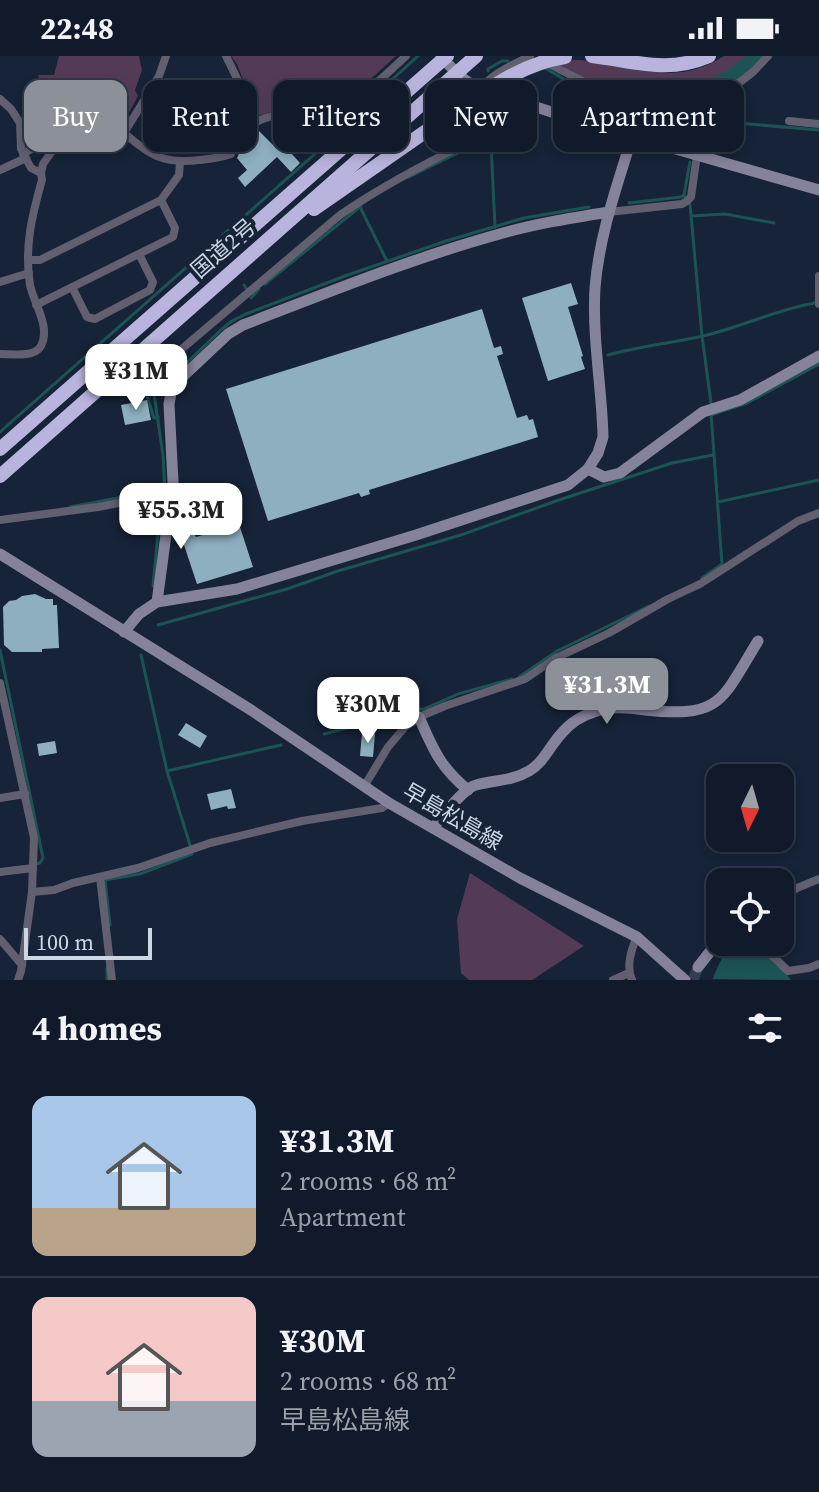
<!DOCTYPE html>
<html lang="en">
<head>
<meta charset="utf-8">
<style>
	:root { --surface:#101a2a; --page:#192332; --text:#f1f3f6; --muted:#9ca1a8; --line:#303847; --accent:#8c9099 }
	body { margin:0; font-family:"Source Serif 4","Noto Sans JP",serif; background:var(--page); color:var(--text); height:100vh; display:flex; flex-direction:column; font-size:30px; white-space:nowrap }
	* { box-sizing:border-box; margin:0 }
	p { font-size:26px; color:var(--muted) }
	.icon { flex:none; width:44px; height:44px; fill:none; stroke:currentColor; stroke-width:2; stroke-linecap:round; stroke-linejoin:round }
	.map { position:relative; height:924px; overflow:hidden }
	.sheet { display:flex; flex-direction:column; background:var(--surface); flex:1 }
	.sheet>* { flex:none }
	.banner { position:absolute; left:24px; top:24px; width:772px; height:72px; display:flex; gap:16px }
	.needle { width:52px; rotate:185deg }
	.fabs { position:absolute; left:706px; top:708px; display:grid; gap:16px }
	.fabs a { display:grid; place-items:center; width:88px; height:88px; border-radius:16px; background:var(--surface); box-shadow:0 4px 12px #0003,0 0 0 2px var(--line); font-size:40px }
	.scale { position:absolute; left:24px; bottom:20px; width:128px; box-sizing:border-box; padding-left:8px; border:4px solid #cdd6e4; border-top:0; font-size:22px; line-height:28px; white-space:nowrap; color:#cdd6e4; -webkit-text-stroke:6px #162338; paint-order:stroke }
	.price { position:absolute; translate:-50% -68px; padding:0 18px; border-radius:16px; background:#fff; color:#222; font-size:26px; line-height:52px; filter:drop-shadow(0 2px 4px #0008) }
	.price::after { content:''; position:absolute; left:50%; top:48px; width:24px; height:18px; margin-left:-12px; background:inherit; clip-path:polygon(0 0,100% 0,50% 100%) }
	.price.on { background:var(--accent); color:#fff }
	ul { padding:0; list-style:none }
	li { display:flex; align-items:center; gap:24px; height:200px; padding:0 32px }
	li+li { border-top:2px solid var(--line) }
	li span { display:grid; place-items:center; flex:none; width:224px; height:160px; border-radius:16px; color:#555 }
	li>.icon { margin-inline-start:auto }
	span .icon { width:96px; height:96px; fill:#fffc; stroke-width:1 }
	li b { font-size:34px }
	h2 { display:flex; justify-content:space-between; align-items:center; height:96px; padding:0 32px; font-size:34px }
	.pill { padding:0 28px; border-radius:16px; background:var(--surface); box-shadow:0 4px 12px #0003,0 0 0 2px var(--line); font-size:28px; line-height:72px }
	.pill.on { background:var(--accent); color:#fff }
	.status { display:flex; justify-content:space-between; align-items:center; height:56px; padding:0 40px; background:var(--surface); direction:ltr }
	.status svg { height:22px; fill:currentColor }
	.map>svg:first-child { display:block }
	.green { fill:#533b57 }
	.water { fill:#1c5455 }
	.lines { fill:none; stroke-linecap:round; stroke-linejoin:round }
	.stream { stroke:#1c5455; stroke-width:3 }
	.river { stroke:#1c5455; stroke-width:16 }
	.building { fill:#8dafbf }
	.secondary-tunnel { stroke:#313e52; stroke-width:11; stroke-dasharray:11 5.5; stroke-linecap:butt }
	.street { stroke:#615f70; stroke-width:8 }
	.secondary { stroke:#85829b; stroke-width:11 }
	.highway { stroke:#b9b4dd; stroke-width:14 }
	.highway-bridge { stroke:#b9b4dd; stroke-width:14 }
	.labels { text-anchor:middle; stroke-width:8; stroke-linejoin:round; paint-order:stroke }
	.street-label { font-size:22px; fill:#cdd6e4; stroke:#162338 }
</style>
</head>
<body>
<div class="status"><b>22:48</b><svg viewBox="0 0 49 12"><path d="M0 12V9h3v3zM5 12V6h3v6zM10 12V3h3v9zM15 12V0h3v12zM26 1h20v11H26zM47 4h2v5h-2z"/></svg></div>
<div class="map">
<svg width="819" height="924" viewBox="0 0 819 924">
	<rect width="100%" height="100%" fill="#162338"/>
	<g class="green">
		<path d="M59 0H139L142 14 135 34 138 40C133 49 128 60 120 68 110 77 83 80 69 80L61 50 51 49 38 19H54Z"/>
		<path d="M231 0H396L364 29 340 43 282 53 257 60 237 8Z"/>
		<path d="M724 0H750C714 36 671 41 623 33 615 31 606 31 598 28 583 24 568 13 554 6 562 5 570 4 579 4 633 6 672 34 724 0Z"/>
		<path d="M470 817 584 890 532 924H469L461 917 457 863Z"/>
	</g>
	<path class="water" d="M735 886H749L781 912 791 924 713 923C718 908 724 897 735 886Z"/>
	<g class="lines">
		<g class="stream">
			<path d="M545 12 572 28 665 68 664 80 691 87"/>
			<path d="M488 15V13L502 5H508"/>
			<path d="M489 44 495 171"/>
			<path d="M702 64 819 74"/>
			<path d="M690 106 684 139 690 148 702 280 711 347"/>
			<path d="M409 121 474 89 491 77"/>
			<path d="M629 147 681 141 684 139"/>
			<path d="M360 151 387 205"/>
			<path d="M691 160 725 158 774 167"/>
			<path d="M265 228 361 150"/>
			<path d="M244 229 246 232"/>
			<path d="M251 242 259 233"/>
			<path d="M608 299C641 290 674 287 707 279 744 270 778 253 815 247"/>
			<path d="M138 312 154 362 158 361"/>
			<path d="M711 359 747 347 819 308"/>
			<path d="M0 376 334 81 359 54 418 0"/>
			<path d="M165 434 163 399 154 338 222 273 232 265 246 258 345 220 446 185 524 162 589 151"/>
			<path d="M718 446 819 424"/>
			<path d="M70 451 165 433"/>
			<path d="M702 522 722 508 711 357"/>
			<path d="M153 530 161 447"/>
			<path d="M158 569 287 533 338 515 461 479 559 444 672 407 713 399"/>
			<path d="M0 594 43 802 40 807 35 808"/>
			<path d="M141 599 167 715 190 789"/>
			<path d="M519 621 557 595 649 550"/>
			<path d="M324 678 363 668 388 654 424 653 458 638 512 623"/>
			<path d="M167 715 281 689"/>
			<path d="M110 869 105 824 140 818 192 798"/>
			<path d="M107 912V924"/>
		</g>
		<path class="river" d="M698 32 699 37C721 28 741 18 757 0"/>
	</g>
	<g class="building">
		<path d="M258 74 276 92 282 87 300 107 291 116 277 101 245 131 238 122 247 114 237 102 245 85Z"/>
		<path d="M571 227 578 248 568 251 583 300 581 301 585 313 548 325 522 242Z"/>
		<path d="M482 253 494 292 501 290 503 298 497 300 517 362 527 359 529 364 533 363 538 381 369 434 370 438 361 441 359 437 268 465 226 333Z"/>
		<path d="M147 344 151 364 125 369 121 349Z"/>
		<path d="M239 468 253 511 197 528 181 480 184 477 190 475 194 477 196 481Z"/>
		<path d="M35 538 46 543H53V549H57L59 592 42 593V596H12L4 589 3 551 9 545 16 544 22 540Z"/>
		<path d="M186 667 207 680 200 692 178 679Z"/>
		<path d="M362 677 375 678 373 701 360 700Z"/>
		<path d="M55 685 57 697 39 700 37 688Z"/>
		<path d="M231 733 236 752 228 753 227 750 211 754 207 738Z"/>
	</g>
	<g class="lines">
		<path class="secondary-tunnel" d="M693 924 698 911"/>
		<g class="street">
			<path d="M226 0 245 39 254 67"/>
			<path d="M547 7 610 39 704 43 740 26 753 16 768 0"/>
			<path d="M631 41C635 46 643 50 646 56 650 63 644 76 642 84"/>
			<path d="M0 43 11 53 20 67 21 93 31 112 41 117"/>
			<path d="M789 65 819 68"/>
			<path d="M124 77 159 20 166 0"/>
			<path d="M23 98 43 86 40 63"/>
			<path d="M693 98 700 43"/>
			<path d="M0 114 26 102"/>
			<path d="M609 156 682 148 687 145 691 141 697 99"/>
			<path d="M29 204H40L161 144 179 119 180 106"/>
			<path d="M819 220V248"/>
			<path d="M0 226 29 217"/>
			<path d="M72 231 87 261 95 263 150 234 153 226 139 198"/>
			<path d="M36 249 173 181 175 172 161 144"/>
			<path d="M142 294 157 310 164 308 340 159C382 130 426 107 471 85 486 72 481 51 481 33 492 17 513 9 530 0"/>
			<path d="M0 298C12 298 34 302 41 290 51 271 34 248 30 229 24 192 32 159 42 124L41 117 43 108 52 95 104 80 124 77C151 100 163 108 199 104 211 103 220 102 231 98 249 45 301 63 342 48 366 40 387 17 406 0"/>
			<path d="M0 464 98 451 172 437"/>
			<path d="M0 627 34 782 32 836 21 915 18 924"/>
			<path d="M365 729 388 691 405 671 419 661 445 650 525 623 556 602 609 577 668 543 700 528 798 465 819 457"/>
			<path d="M0 742 25 738"/>
			<path d="M0 816 33 812"/>
			<path d="M100 821 112 924"/>
			<path d="M32 836 54 834 73 827 138 812 210 787 302 765 382 752 389 747"/>
			<path d="M780 842 797 832 819 823"/>
			<path d="M0 883 22 909"/>
			<path d="M758 886 788 915 809 912 819 908"/>
			<path d="M613 924 629 917"/>
			<path d="M632 924C626 911 631 893 637 881"/>
		</g>
		<g class="secondary">
			<path d="M441 0C453 14 464 26 481 33L585 67 819 134"/>
			<path d="M588 413 598 397 603 381C602 332 592 282 595 232 599 180 617 130 632 81"/>
			<path d="M0 498 251 654 389 747 520 822 637 881 685 924"/>
			<path d="M157 546 173 426 169 348 171 337 178 325 228 278 243 269C327 237 410 203 496 179 533 168 571 162 609 156"/>
			<path d="M124 576 139 558 157 546 237 533 416 479 568 429 588 413 604 421 620 417 703 356 740 344 819 300"/>
			<path d="M419 661C433 693 440 711 468 734"/>
			<path d="M433 772C443 761 463 732 476 729 494 724 512 725 529 715 544 706 550 690 561 678 570 667 583 659 597 655 613 650 629 652 645 654 722 662 721 645 758 585"/>
			<path d="M698 911 720 883"/>
		</g>
		<g class="highway">
			<path d="M592 0C635 5 667 18 709 0"/>
			<path d="M314 153 445 62"/>
			<path d="M0 393 447 0"/>
			<path d="M0 420 476 0"/>
		</g>
		<path class="highway-bridge" d="M445 62C483 37 519 8 565 1"/>
	</g>
	<g class="labels">
		<g class="street-label">
			<text transform="translate(223 192) rotate(-41)" y="8">国道2号</text>
			<text transform="translate(453 760) rotate(30)" y="8">早島松島線</text>
		</g>
	</g>
</svg>
<div class="fabs">
<a><svg class="needle" viewBox="-14 -14 28 28"><path d="M0-13l5 13h-10z" fill="#e53935"/><path d="M0 13l5-13h-10z" fill="#9ca1a8"/></svg></a>
<a><svg class="icon" aria-label="locate" viewBox="0 0 24 24"><circle cx="12" cy="12" r="6"/><path d="M12 2v4M12 18v4M2 12h4M18 12h4"/></svg></a>
</div>
<div class="scale">100 m</div>
<b class="price" style="left:136px;top:356px">¥31M</b>
<b class="price" style="left:181px;top:495px">¥55.3M</b>
<b class="price on" style="left:607px;top:670px">¥31.3M</b>
<b class="price" style="left:368px;top:689px">¥30M</b>
<div class="banner">
<a class="pill on">Buy</a>
<a class="pill">Rent</a>
<a class="pill">Filters</a>
<a class="pill">New</a>
<a class="pill">Apartment</a>
</div>
</div>
<section class="sheet">
<h2>4 homes<svg class="icon" aria-label="filters" viewBox="0 0 24 24"><path d="M4 7h16M4 17h16"/><circle cx="9" cy="7" r="2"/><circle cx="15" cy="17" r="2"/></svg></h2>
<ul>
<li><span style="background:linear-gradient(#a9c7e8 70%,#b9a48a 0)"><svg class="icon" aria-label="home" viewBox="0 0 24 24"><path d="M3 11l9-7 9 7M6 9v11h12V9"/></svg></span><div><b>¥31.3M</b><p>2 rooms · 68 m²</p><p>Apartment</p></div></li>
<li><span style="background:linear-gradient(#f6c9c9 65%,#9aa5b1 0)"><svg class="icon" aria-label="home" viewBox="0 0 24 24"><path d="M3 11l9-7 9 7M6 9v11h12V9"/></svg></span><div><b>¥30M</b><p>2 rooms · 68 m²</p><p>早島松島線</p></div></li>
</ul>
</section>
</body>
</html>
